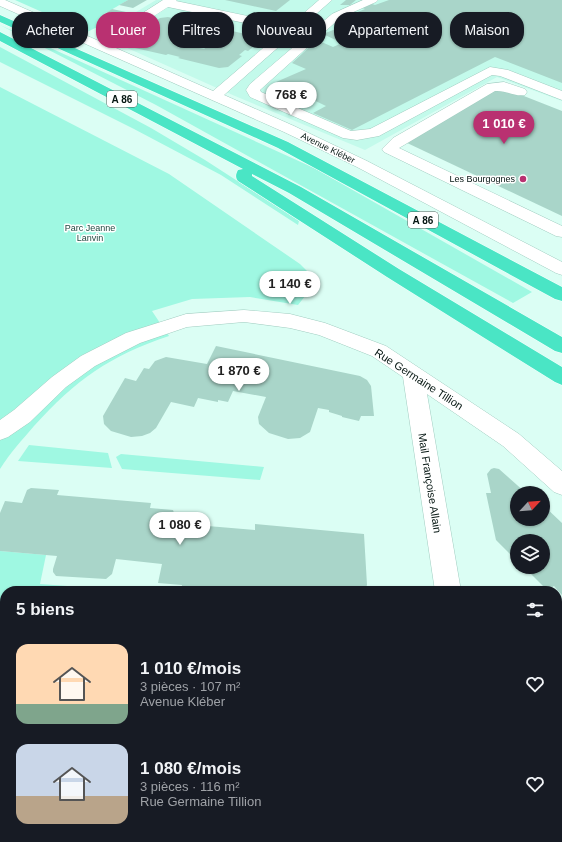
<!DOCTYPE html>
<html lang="fr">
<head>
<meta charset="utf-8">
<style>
	:root { --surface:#171b24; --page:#20242c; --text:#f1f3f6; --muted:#9ea1a6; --accent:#b93171 }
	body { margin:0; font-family:Arial,sans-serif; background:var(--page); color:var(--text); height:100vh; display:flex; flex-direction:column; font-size:15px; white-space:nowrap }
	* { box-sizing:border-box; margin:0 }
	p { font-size:13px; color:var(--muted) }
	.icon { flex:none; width:22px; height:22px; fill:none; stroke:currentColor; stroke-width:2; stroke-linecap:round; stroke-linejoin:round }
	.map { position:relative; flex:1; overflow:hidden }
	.side { position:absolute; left:0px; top:586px; width:562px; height:256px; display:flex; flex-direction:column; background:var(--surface); border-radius:16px 16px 0 0; box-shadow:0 1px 3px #0004 }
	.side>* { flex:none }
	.guide { position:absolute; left:12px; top:12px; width:538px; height:36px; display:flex; gap:8px }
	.needle { width:26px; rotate:64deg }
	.fabs { position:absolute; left:510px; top:486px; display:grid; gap:8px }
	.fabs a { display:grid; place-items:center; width:40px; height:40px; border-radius:50%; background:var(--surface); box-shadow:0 1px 3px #0004; font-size:20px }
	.price { position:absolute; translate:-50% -34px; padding:0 9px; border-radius:14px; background:#fff; color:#222; font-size:13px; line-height:26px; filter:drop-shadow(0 1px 2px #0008) }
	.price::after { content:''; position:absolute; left:50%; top:24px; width:12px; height:9px; margin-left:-6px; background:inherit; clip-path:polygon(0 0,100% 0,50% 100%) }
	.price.on { background:var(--accent); color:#fff }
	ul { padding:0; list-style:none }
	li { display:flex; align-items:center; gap:12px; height:100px; padding:0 16px }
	li span { display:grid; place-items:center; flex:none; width:112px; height:80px; border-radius:12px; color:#555 }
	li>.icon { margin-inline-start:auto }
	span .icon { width:48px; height:48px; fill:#fffc; stroke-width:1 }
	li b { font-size:17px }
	h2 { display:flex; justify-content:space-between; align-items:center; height:48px; padding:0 16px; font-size:17px }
	.chip { padding:0 14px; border-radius:16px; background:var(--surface); box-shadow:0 1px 3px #0004; font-size:14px; line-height:36px }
	.chip.on { background:var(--accent); color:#fff }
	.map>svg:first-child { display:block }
	.built { fill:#c3faeb }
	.green { fill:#9ff8e2 }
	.building { fill:#a9d5c9; fill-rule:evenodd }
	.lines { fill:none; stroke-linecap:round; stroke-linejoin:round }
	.minor-casing { stroke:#a0ccc0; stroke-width:1 }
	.highway-casing { stroke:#fff; stroke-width:1 }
	.minor { fill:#fff; fill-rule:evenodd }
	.highway { fill:#4ae5c5; fill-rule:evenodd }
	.poi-dot { fill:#b93171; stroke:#fff; stroke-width:1.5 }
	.labels { text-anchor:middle; stroke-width:3; stroke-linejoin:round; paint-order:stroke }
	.far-street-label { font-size:9px; fill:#051612; stroke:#fff }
	.far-poi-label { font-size:9px; fill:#051612; stroke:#fff; text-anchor:end }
	.far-park-label { font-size:9px; fill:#234b42; stroke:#fff }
	.shield { fill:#fff; stroke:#505c59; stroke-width:1 }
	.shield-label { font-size:10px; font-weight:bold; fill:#051612 }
	.street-label { font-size:11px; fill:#051612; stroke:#fff }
</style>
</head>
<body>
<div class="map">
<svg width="562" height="842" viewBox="0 0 562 842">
	<rect width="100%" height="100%" fill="#dbfef4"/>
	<path class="built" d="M156 0H562V101L497 77 365 150 235 96 98 35Z"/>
	<g class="green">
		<path d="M15 0H128L104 14 116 18 87 32Z"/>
		<path d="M0 25 314 168 532 292 513 303 156 105Z"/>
		<path d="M0 47 151 128 205 160 299 221 298 225 221 175 134 129 0 62Z"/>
		<path d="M0 87 169 174 300 264 317 281 298 305 250 297 192 299 152 311 160 323 0 425Z"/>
		<path d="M166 331 169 336C109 356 76 380 34 426 22 440 10 453 0 469V439L73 378 115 352Z"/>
		<path d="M29 445 108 453 112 468 18 461Z"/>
		<path d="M121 454 264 467 260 480 122 469 116 457Z"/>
		<path d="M0 551 46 555 40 584 136 591H5V655L0 654Z"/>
		<rect x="0" y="795" width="5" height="39"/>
	</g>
	<g class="building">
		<path d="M128 0H147L133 8 119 5Z"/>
		<path d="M225 0H290L276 11Z"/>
		<path d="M346 0H356L350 5H340Z"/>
		<path d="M389 0H562V83L495 57 352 130 313 113 326 106 276 82 306 69 292 63 317 40 333 47 342 43 323 34 351 23 341 19 365 9 362 8 372 4 375 5Z"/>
		<path d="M112 9 126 12 120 16 106 13Z"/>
		<path d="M168 17 259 37 262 40 248 51 245 50 239 55 242 56 228 67 219 68 178 58 180 57 168 54 166 55 126 46 124 42 160 18ZM180 34H187L216 40 204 49 170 42Z"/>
		<path d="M501 87 562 111V216L405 142Z"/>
		<path d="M216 346 360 376 367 380 371 386 374 416H361L359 421 342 417V416L329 412V410L318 408 310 432 300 438 288 439 269 433 259 424 258 417 266 397 233 391 228 402 218 400V402L198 398 194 407 171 402 156 428 150 433 142 436 131 437 111 431 104 424 103 416 125 378 136 381 144 368 149 369 155 361 166 357 207 364Z"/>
		<path d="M494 468 499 469 526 493H517V519H543V505L562 523V595L554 586 547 590 524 567H543V541H517V561L496 540 486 493H491L487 474 491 469Z"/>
		<path d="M31 488 59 490 57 495 151 503 150 508 173 510 174 513 172 523 255 530V524L364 534 367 585 364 591H237L209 587 208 591H181L182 585 158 583 162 564 116 559 112 574 106 579 56 576 53 572V569L57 556 0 551V513L5 501 22 503 27 490Z"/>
		<rect x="557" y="634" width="5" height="72"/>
		<path d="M5 716V795H0V718Z"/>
	</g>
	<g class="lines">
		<g class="minor-casing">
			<g id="minor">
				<path d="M0 0H5L99 41 163 0H177L176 1 290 25 319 0H332L224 95 294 126 367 161 562 262V275L556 273 357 167 284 132 0 6ZM168 7 283 31 213 91 109 45Z"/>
				<path d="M363 0H378L376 2 340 18 260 90 261 92 351 131 370 129 490 67 508 70 562 91V100L500 76 492 75 379 136 357 140 343 138 250 97 246 90 250 84 332 14Z"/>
				<path d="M504 82 525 89 527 92 525 95C515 97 506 90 495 91L399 148 562 226V237L556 236 384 152 382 149 393 138 487 84Z"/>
				<path d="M244 310 290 314 325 323 386 346 519 434 562 471V495L554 492 503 446 427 394 461 591H435L403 377 372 356 319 335 290 328 244 322 187 327 140 343 95 366 66 387 30 422 8 437 0 440V420L14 410 52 377 81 356 126 333 186 314Z"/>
				<path d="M471 837H503L504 842H472Z"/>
			</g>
		</g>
		<g class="highway-casing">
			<g id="highway">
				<path d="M0 15 288 142 562 287V301L555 299 278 148 0 22Z"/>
				<path d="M0 32 301 187 562 337V353L555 351 289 193 252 174V176L399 269 562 367V385L555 382 387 277 238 181C235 177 236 174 238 170L243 169 0 41Z"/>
			</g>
		</g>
		<use href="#minor" class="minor"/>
		<use href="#highway" class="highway"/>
	</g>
	<circle class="poi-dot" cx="523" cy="179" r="4"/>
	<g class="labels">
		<g class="far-street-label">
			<text transform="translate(328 148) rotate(26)" y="3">Avenue Kléber</text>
		</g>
		<g class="far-poi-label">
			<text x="515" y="182">Les Bourgognes</text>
		</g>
		<g class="far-park-label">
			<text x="90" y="231">Parc Jeanne<tspan x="90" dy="10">Lanvin</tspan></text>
		</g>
		<g class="shield">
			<rect x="107" y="91" width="30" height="16" rx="3"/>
			<rect x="408" y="212" width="30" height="16" rx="3"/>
		</g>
		<g class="shield-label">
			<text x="122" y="103">A 86</text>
			<text x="423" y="224">A 86</text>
		</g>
		<g class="street-label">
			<text transform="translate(419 379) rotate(33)" y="4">Rue Germaine Tillion</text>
			<text transform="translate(430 483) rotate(81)" y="4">Mail Françoise Allain</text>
		</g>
	</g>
</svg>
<div class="fabs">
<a><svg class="needle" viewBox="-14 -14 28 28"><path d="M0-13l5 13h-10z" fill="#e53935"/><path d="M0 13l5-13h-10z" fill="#9ea1a6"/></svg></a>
<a><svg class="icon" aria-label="layers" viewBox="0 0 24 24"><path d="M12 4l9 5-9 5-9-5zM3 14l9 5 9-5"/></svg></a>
</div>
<b class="price" style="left:291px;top:116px">768 €</b>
<b class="price on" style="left:504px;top:145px">1 010 €</b>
<b class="price" style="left:290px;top:305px">1 140 €</b>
<b class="price" style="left:239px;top:392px">1 870 €</b>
<b class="price" style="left:180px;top:546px">1 080 €</b>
<div class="guide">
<a class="chip">Acheter</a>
<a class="chip on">Louer</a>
<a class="chip">Filtres</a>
<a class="chip">Nouveau</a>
<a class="chip">Appartement</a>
<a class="chip">Maison</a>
</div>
<section class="side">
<h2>5 biens<svg class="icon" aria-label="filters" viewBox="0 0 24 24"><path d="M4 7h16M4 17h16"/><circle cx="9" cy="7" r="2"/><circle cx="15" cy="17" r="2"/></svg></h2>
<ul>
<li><span style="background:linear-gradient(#ffd9b3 75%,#7fa58c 0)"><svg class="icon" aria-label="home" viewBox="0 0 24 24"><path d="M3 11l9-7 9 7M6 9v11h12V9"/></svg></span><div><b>1 010 €/mois</b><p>3 pièces · 107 m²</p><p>Avenue Kléber</p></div><svg class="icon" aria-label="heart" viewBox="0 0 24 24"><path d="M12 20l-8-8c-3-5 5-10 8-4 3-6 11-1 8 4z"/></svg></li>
<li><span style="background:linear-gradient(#c9d6e8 65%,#b9a48a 0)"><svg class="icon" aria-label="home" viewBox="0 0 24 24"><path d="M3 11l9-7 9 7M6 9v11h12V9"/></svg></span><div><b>1 080 €/mois</b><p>3 pièces · 116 m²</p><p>Rue Germaine Tillion</p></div><svg class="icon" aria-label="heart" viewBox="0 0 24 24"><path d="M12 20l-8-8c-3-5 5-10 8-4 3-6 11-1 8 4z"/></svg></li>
</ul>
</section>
</div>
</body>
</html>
